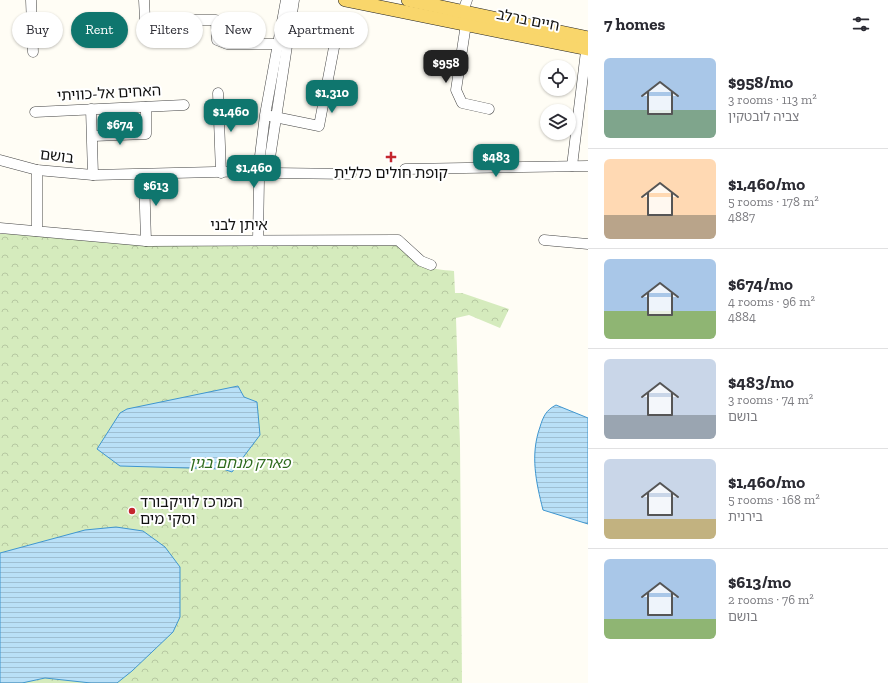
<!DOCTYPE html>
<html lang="en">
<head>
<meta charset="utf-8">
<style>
	:root { --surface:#fff; --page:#f2f2f3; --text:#2b2b33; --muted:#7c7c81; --line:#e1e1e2; --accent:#0f766e }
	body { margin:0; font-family:"Zilla Slab","Noto Sans Hebrew",serif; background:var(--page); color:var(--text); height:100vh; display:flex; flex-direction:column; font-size:15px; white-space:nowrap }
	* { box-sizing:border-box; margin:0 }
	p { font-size:13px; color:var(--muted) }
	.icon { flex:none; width:22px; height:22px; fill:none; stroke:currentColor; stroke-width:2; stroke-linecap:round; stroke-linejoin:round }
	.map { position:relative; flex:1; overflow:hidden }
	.panel { display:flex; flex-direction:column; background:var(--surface); width:300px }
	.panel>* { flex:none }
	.banner { position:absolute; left:12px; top:12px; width:380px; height:36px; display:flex; gap:8px }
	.buttons { position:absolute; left:540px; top:60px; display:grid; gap:8px }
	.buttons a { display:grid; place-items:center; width:36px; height:36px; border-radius:50%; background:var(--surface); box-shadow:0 1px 3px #0004; font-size:20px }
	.price { position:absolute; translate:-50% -34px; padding:0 9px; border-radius:8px; background:var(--accent); color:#fff; font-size:13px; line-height:26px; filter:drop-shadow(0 1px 2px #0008) }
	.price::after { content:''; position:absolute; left:50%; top:24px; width:12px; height:9px; margin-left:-6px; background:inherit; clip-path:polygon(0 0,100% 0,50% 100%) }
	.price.active { background:#222; color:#fff }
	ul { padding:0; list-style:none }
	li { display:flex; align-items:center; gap:12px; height:100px; padding:0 16px }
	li+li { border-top:1px solid var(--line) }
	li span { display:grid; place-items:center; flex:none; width:112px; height:80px; border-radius:6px; color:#555 }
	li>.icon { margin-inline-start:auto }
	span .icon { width:48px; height:48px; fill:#fffc; stroke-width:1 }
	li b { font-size:17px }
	h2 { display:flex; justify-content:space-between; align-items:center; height:48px; padding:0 16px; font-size:17px }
	.pill { padding:0 14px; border-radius:18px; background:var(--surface); box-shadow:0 1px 3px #0004; font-size:14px; line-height:36px }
	.pill.active { background:var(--accent); color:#fff }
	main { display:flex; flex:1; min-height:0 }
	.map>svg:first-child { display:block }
	.park { fill:url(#park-crowns) }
	.water { fill:url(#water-rules); stroke:#3f96cf }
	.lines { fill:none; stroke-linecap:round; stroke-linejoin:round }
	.minor-casing { stroke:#444; stroke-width:11 }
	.major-casing { stroke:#222; stroke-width:14 }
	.minor { stroke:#fff; stroke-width:10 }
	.major { stroke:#f9d66b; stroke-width:13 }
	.poi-dot { fill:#c4262e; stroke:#fff; stroke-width:1.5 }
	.labels { text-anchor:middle; stroke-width:4; stroke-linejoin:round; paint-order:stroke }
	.street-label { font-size:15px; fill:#111; stroke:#fff }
	.poi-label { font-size:15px; fill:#111; stroke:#fff }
	.park-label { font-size:15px; font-style:italic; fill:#2f6b1f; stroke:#fff }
</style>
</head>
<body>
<main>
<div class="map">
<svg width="588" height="683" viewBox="0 0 588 683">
	<defs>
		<pattern id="park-crowns" width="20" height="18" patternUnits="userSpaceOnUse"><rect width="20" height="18" fill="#d5ebbd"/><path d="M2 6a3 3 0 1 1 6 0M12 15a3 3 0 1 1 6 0" fill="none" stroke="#b6c8a1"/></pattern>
		<pattern id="water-rules" width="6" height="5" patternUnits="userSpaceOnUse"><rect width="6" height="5" fill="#b9e0f7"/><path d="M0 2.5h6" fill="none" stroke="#9ebfd3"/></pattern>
	</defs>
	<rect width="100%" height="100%" fill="#fffdf5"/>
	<path class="park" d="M37 233 145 243 397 242C417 267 423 268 454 271L455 293H462L509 309 500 328 469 315 456 318 460 444 462 683H0V234Z"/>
	<g class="water">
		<path d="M238 386 244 397 257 402 260 435 232 472 223 469 120 466 97 449 120 413 127 409Z"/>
		<path d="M556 405 588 418V524L543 510C536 482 530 455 540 427 543 417 546 410 556 405Z"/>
		<path d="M116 527 143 531 165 547 180 567V617L173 632 132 671 117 683H91L45 678 22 683H0V553L85 530Z"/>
	</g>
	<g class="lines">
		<g class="minor-casing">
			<g id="minor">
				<path d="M31 0 33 52"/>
				<path d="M144 0 145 20H216L217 40 227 44H278"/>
				<path d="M461 17 467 0"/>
				<path d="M465 18 466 24 456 90 462 103 489 109"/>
				<path d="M218 93 221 173"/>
				<path d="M91 109 93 175"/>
				<path d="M35 112 184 105"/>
				<path d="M270 116 319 126 336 37"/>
				<path d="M93 136 146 134V107"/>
				<path d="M0 160 37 170 93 175 255 171"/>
				<path d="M259 164 265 115 286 0"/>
				<path d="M269 164 294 0"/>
				<path d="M572 166 587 43"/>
				<path d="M405 169 588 166"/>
				<path d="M37 170V231"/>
				<path d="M273 173 351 174"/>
				<path d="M144 175 146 241"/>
				<path d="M0 228 146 241 398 240 421 261 431 265"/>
				<path d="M258 240 259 179"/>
				<path d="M544 240 588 244"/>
			</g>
		</g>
		<g class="major-casing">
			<g id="major">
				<path d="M345 0 588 49"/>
				<path d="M408 0 588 38"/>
			</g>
		</g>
		<use href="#minor" class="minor"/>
		<use href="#major" class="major"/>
	</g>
	<g class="poi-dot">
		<path d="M389 151h4v4h4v4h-4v4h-4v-4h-4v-4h4z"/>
		<circle cx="132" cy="511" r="4"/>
	</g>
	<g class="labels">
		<g class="street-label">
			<text transform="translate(528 20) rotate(11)" y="5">חיים ברלב</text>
			<text transform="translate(109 93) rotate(-3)" y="5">האחים אל-כוויתי</text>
			<text transform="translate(57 156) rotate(7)" y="5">בושם</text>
			<text x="239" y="230">איתן לבני</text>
		</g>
		<g class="poi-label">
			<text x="391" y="178">קופת חולים כללית</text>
			<text x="140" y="507" text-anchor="start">המרכז לוויקבורד<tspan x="140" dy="17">וסקי מים</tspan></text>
		</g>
		<g class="park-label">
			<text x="240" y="468">פארק מנחם בגין</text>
		</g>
	</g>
</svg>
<div class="buttons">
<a><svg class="icon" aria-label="locate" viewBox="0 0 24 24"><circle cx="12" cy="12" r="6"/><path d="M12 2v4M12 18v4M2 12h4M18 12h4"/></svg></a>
<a><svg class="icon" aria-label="layers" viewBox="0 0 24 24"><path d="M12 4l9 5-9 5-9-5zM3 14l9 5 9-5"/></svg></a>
</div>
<b class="price active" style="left:446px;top:84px">$958</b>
<b class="price" style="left:332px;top:114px">$1,310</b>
<b class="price" style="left:231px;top:133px">$1,460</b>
<b class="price" style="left:120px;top:146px">$674</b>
<b class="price" style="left:496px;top:178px">$483</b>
<b class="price" style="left:254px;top:189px">$1,460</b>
<b class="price" style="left:156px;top:207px">$613</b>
<div class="banner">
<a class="pill">Buy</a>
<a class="pill active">Rent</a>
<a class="pill">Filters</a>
<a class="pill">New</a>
<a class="pill">Apartment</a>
</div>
</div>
<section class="panel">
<h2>7 homes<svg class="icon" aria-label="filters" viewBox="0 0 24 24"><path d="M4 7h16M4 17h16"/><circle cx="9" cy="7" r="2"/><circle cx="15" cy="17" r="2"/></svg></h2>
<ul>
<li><span style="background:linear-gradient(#a9c7e8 65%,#7fa58c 0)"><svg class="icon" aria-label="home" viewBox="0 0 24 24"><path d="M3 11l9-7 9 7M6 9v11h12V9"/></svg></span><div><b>$958/mo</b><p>3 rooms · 113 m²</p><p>צביה לובטקין</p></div></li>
<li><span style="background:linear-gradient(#ffd9b3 70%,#b9a48a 0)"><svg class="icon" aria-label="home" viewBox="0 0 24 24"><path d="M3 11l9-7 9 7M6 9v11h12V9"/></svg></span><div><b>$1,460/mo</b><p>5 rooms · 178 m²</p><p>4887</p></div></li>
<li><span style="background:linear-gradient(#a9c7e8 65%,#8fb573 0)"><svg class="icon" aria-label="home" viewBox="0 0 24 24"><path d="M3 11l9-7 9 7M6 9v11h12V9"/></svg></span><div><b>$674/mo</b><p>4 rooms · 96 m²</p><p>4884</p></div></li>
<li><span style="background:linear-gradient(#c9d6e8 70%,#9aa5b1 0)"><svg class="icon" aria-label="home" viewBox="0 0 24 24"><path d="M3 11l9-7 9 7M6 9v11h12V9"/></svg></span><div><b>$483/mo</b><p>3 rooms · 74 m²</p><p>בושם</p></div></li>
<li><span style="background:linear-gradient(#c9d6e8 75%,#c2b280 0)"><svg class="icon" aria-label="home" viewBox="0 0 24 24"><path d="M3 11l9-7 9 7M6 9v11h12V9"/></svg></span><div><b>$1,460/mo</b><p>5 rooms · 168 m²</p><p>בירנית</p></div></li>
<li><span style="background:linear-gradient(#a9c7e8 75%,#8fb573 0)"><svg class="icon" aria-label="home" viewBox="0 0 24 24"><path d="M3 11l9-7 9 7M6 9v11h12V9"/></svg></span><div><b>$613/mo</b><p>2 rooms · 76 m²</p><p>בושם</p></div></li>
</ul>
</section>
</main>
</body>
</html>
